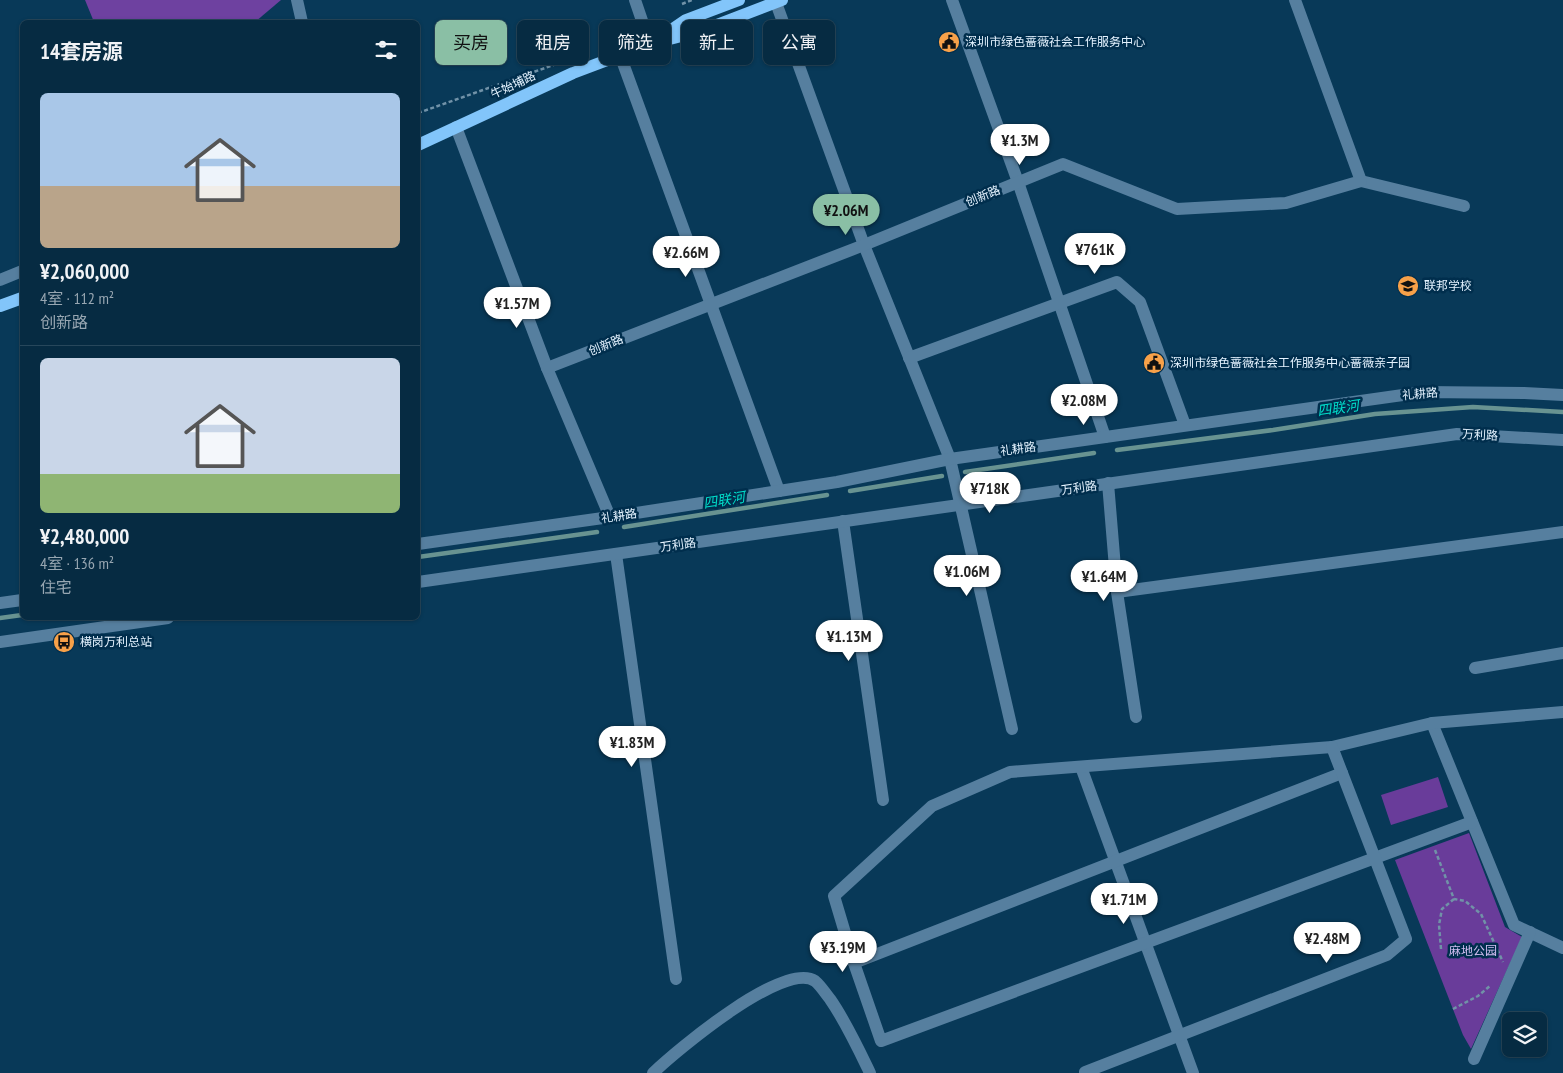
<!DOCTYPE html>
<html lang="zh">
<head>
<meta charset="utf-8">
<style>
	:root { --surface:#062b42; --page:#14374d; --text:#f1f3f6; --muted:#98a7b2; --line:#27475b; --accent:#8abfa5 }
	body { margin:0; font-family:"PT Sans Narrow","Noto Sans SC",sans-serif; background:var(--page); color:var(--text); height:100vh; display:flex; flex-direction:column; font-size:19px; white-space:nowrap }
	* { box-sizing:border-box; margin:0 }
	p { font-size:16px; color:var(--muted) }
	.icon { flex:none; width:28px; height:28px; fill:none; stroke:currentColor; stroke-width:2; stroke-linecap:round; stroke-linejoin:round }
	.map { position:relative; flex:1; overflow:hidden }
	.sheet { position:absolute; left:20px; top:20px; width:400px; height:600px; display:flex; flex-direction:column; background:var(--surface); border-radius:8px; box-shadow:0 1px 4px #0004,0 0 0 1px var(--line) }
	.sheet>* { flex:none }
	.banner { position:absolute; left:435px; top:20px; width:475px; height:45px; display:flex; gap:10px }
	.buttons { position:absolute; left:1502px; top:1012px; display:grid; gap:10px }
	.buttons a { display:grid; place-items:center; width:45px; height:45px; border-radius:8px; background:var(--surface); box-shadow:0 1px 4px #0004,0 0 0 1px var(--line); font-size:25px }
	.price { position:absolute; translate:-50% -42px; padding:0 11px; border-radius:18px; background:#fff; color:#222; font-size:16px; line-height:32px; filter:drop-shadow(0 1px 2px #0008) }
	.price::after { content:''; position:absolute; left:50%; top:30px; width:15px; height:11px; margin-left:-8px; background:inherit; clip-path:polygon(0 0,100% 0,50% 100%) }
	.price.selected { background:var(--accent); color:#111 }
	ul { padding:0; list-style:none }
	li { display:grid; align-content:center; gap:10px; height:265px; padding:0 20px }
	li+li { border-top:1px solid var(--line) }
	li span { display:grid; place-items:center; height:155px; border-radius:8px; color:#555 }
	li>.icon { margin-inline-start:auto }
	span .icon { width:90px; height:90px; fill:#fffc; stroke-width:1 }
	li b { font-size:21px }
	h2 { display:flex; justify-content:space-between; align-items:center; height:60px; padding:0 20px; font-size:21px }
	.tag { padding:0 18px; border-radius:8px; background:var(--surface); box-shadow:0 1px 4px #0004,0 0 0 1px var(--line); font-size:18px; line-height:45px }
	.tag.selected { background:var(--accent); color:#111 }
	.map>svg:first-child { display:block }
	.green { fill:#693c9a }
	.forest { fill:#6e41a0 }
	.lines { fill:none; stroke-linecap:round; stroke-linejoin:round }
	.stream { stroke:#689391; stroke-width:4.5 }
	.path { stroke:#7192a8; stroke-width:2.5; stroke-dasharray:4 2.5; stroke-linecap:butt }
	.minor { stroke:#567f9f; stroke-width:12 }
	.major { stroke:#82c5fa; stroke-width:12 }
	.labels { text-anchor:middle; stroke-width:5; stroke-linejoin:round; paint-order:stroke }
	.poi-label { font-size:12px; fill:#e4f3ff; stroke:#002e4d; text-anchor:start }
	.street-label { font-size:12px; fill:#e4f3ff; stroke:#002e4d }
	.park-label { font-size:12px; fill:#d3bff1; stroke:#002e4d }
	.water-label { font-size:14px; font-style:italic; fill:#00deca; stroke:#002e4d }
</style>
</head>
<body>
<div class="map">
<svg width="1563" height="1073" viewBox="0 0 1563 1073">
	<rect width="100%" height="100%" fill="#083958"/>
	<g class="green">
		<path d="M1438 777 1448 807 1391 825 1381 795Z"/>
		<path d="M1469 833 1505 927 1522 937 1471 1049 1463 1035 1395 860Z"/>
	</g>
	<path class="forest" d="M85 0H281L255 22H94Z"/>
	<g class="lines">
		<g class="stream">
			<path d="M1117 450 1273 430 1375 414 1473 407 1563 412"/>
			<path d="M965 472 1094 453"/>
			<path d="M850 491 942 476"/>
			<path d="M624 527 827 495"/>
			<path d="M418 557 597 532"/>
			<path d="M0 618 22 615"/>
		</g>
		<g class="path">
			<path d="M682 4 692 0"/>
			<path d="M418 113 562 62"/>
			<path d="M1435 850 1454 899 1465 901 1481 914 1503 962"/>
			<path d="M1441 949 1439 925 1442 909 1454 899"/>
			<path d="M1453 1009 1478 996 1491 985"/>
		</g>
		<g class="minor">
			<path d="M297 0 302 22"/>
			<path d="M635 0 650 44"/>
			<path d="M775 0 864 245 950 459 1012 729"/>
			<path d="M952 0 1018 182 1105 437"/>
			<path d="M620 55 779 491"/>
			<path d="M456 127 547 368 610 517"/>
			<path d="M1361 181 1464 206"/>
			<path d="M0 280 22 271"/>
			<path d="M909 358 1117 282 1140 302 1185 425"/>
			<path d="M547 368 864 245 1063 164 1177 209 1286 203 1361 181 1295 0"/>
			<path d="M1108 483 1117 592 1136 717"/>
			<path d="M843 521 883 800"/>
			<path d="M418 544 610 517 837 482 950 459 1424 392 1524 393 1563 395"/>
			<path d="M616 554 676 979"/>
			<path d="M418 582 1457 434 1563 440"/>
			<path d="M1117 592 1563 532"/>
			<path d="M0 603 22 600"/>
			<path d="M0 642 168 618"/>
			<path d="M1475 668 1563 653"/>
			<path d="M1432 723 1514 925 1563 948"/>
			<path d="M1081 767 1193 1073"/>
			<path d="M1472 822 881 1041 854 963 834 896 932 806 1010 772 1332 747 1432 723 1563 712"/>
			<path d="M854 963 1342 773"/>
			<path d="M1474 1059 1530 932"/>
			<path d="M1085 1072 1387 955 1406 939 1332 747"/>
			<path d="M653 1073C676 1051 784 960 815 981 821 986 825 993 830 999 846 1022 858 1048 870 1073"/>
		</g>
		<g class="major">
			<path d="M654 42 686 20 739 0"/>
			<path d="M418 145 573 73 650 44 701 31 782 0"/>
			<path d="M0 306 22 298"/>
		</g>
	</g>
	<defs>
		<g id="civic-disc" transform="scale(1.125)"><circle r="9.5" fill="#f7a149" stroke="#002e4d"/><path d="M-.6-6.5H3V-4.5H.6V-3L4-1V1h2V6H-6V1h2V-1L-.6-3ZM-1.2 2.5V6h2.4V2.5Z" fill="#111"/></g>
		<g id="school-disc" transform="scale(1.125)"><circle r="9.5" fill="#f7a149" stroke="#002e4d"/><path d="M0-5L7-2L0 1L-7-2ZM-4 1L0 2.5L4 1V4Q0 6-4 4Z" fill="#111"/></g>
		<g id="bus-disc" transform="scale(1.125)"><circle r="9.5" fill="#f7a149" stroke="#002e4d"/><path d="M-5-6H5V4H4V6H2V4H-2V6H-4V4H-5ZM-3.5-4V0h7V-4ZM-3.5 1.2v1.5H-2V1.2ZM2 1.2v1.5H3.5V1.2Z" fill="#111"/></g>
	</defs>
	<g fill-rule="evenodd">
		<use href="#civic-disc" x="949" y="42"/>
		<use href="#school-disc" x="1408" y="286"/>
		<use href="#civic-disc" x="1154" y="363"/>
		<use href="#bus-disc" x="64" y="642"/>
	</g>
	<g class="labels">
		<g class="poi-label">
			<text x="965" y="46">深圳市绿色蔷薇社会工作服务中心</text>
			<text x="1424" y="290">联邦学校</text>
			<text x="1170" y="367">深圳市绿色蔷薇社会工作服务中心蔷薇亲子园</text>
			<text x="80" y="646">横岗万利总站</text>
		</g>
		<g class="street-label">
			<text transform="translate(513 85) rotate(-25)" y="4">牛始埔路</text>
			<text transform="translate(983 196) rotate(-22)" y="4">创新路</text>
			<text transform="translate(606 345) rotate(-22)" y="4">创新路</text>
			<text transform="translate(1420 394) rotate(-5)" y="4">礼耕路</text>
			<text transform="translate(1480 435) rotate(3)" y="4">万利路</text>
			<text transform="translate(1018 449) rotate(-8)" y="4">礼耕路</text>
			<text transform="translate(1079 488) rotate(-8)" y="4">万利路</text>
			<text transform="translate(619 516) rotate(-9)" y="4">礼耕路</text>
			<text transform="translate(678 545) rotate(-8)" y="4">万利路</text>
		</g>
		<g class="park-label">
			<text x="1473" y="955">麻地公园</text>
		</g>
		<g class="water-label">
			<text transform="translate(1338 408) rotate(-8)" y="5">四联河</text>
			<text transform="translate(724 500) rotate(-9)" y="5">四联河</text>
		</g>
	</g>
</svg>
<div class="buttons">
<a><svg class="icon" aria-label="layers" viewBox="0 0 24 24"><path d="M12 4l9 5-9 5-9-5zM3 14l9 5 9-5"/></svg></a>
</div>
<b class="price" style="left:1020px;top:166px">¥1.3M</b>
<b class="price selected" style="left:846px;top:236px">¥2.06M</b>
<b class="price" style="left:1095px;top:275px">¥761K</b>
<b class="price" style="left:686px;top:278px">¥2.66M</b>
<b class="price" style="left:517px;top:329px">¥1.57M</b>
<b class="price" style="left:1084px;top:426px">¥2.08M</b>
<b class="price" style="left:990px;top:514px">¥718K</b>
<b class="price" style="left:967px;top:597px">¥1.06M</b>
<b class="price" style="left:1104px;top:602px">¥1.64M</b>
<b class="price" style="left:849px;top:662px">¥1.13M</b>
<b class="price" style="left:632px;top:768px">¥1.83M</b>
<b class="price" style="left:1124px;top:925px">¥1.71M</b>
<b class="price" style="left:1327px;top:964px">¥2.48M</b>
<b class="price" style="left:843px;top:973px">¥3.19M</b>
<div class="banner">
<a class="tag selected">买房</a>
<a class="tag">租房</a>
<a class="tag">筛选</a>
<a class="tag">新上</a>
<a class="tag">公寓</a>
</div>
<section class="sheet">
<h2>14套房源<svg class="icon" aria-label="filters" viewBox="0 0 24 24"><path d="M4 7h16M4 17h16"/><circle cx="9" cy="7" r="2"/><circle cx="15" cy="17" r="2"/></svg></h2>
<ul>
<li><span style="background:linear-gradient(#a9c7e8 60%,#b9a48a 0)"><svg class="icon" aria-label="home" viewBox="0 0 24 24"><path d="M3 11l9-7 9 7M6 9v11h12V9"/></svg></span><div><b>¥2,060,000</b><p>4室 · 112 m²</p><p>创新路</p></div></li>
<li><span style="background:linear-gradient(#c9d6e8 75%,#8fb573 0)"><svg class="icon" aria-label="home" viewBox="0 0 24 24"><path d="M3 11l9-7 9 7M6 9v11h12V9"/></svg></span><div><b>¥2,480,000</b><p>4室 · 136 m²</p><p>住宅</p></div></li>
</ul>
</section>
</div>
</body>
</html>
